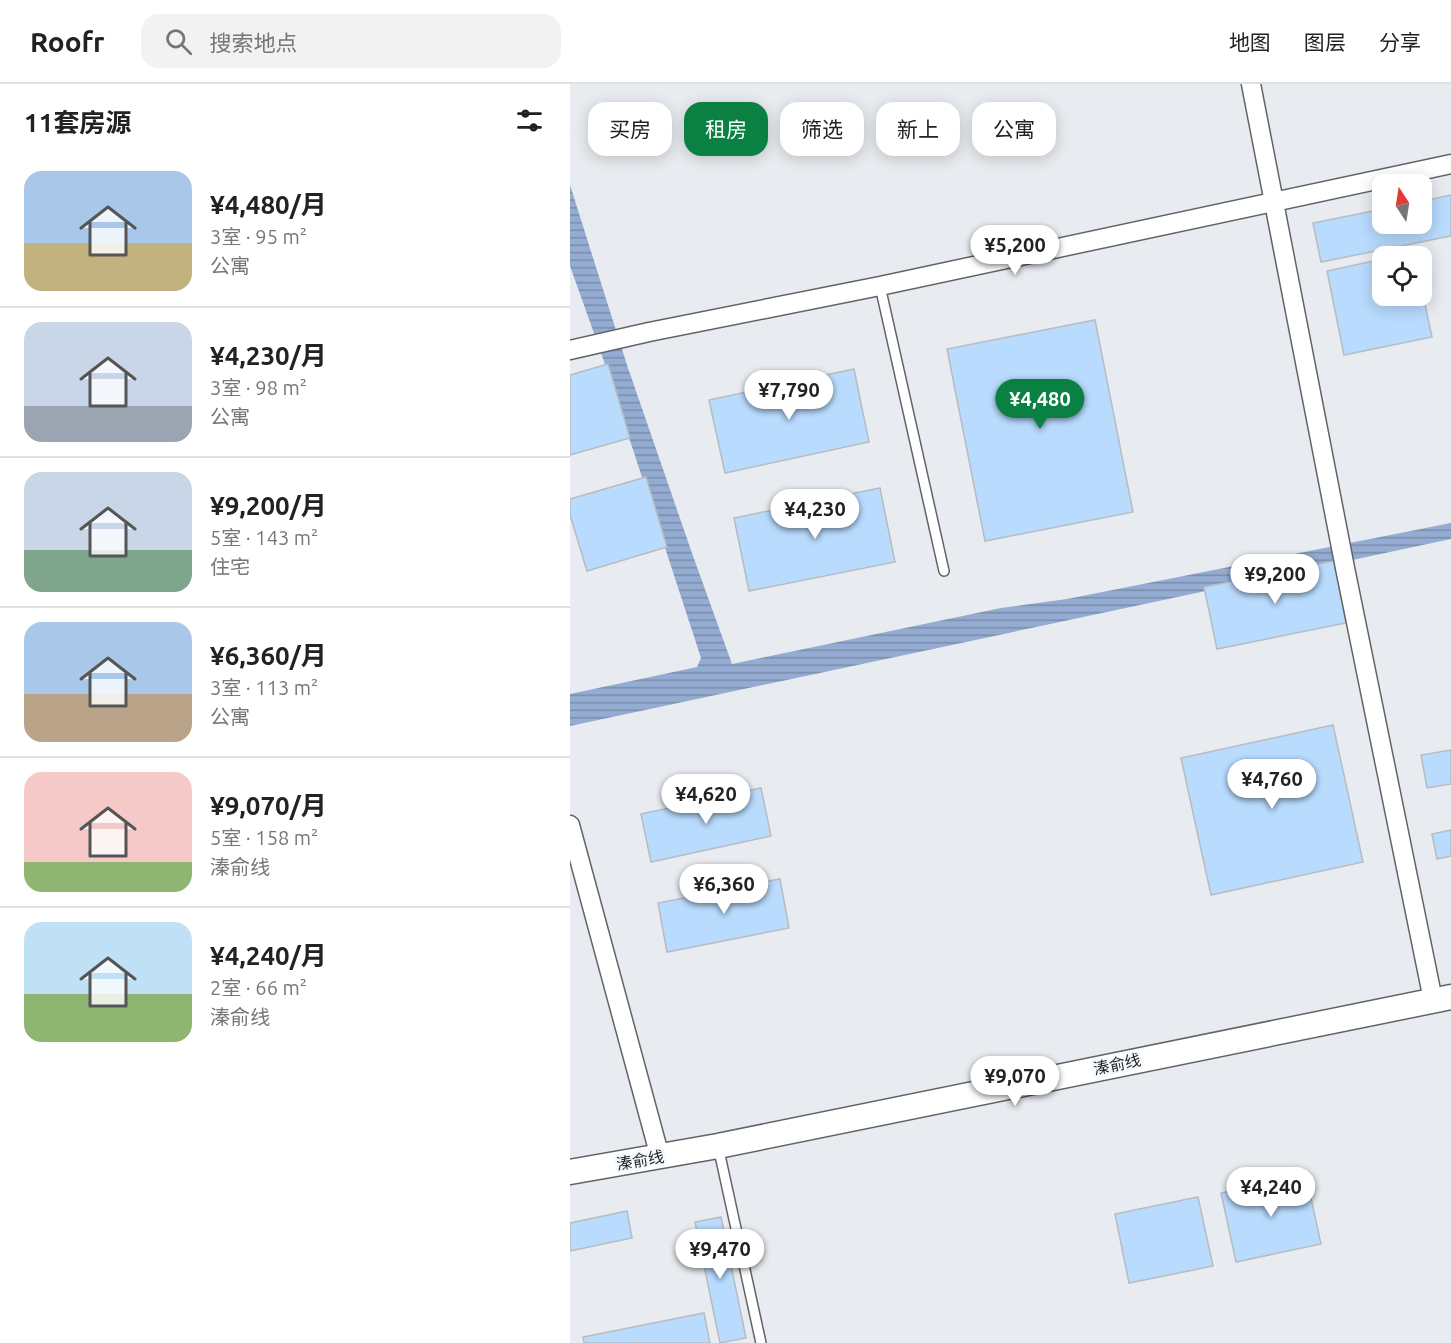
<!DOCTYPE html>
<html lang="zh">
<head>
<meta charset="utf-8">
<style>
	:root { --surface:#fff; --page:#f2f2f2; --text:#222; --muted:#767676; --line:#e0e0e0; --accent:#0b8043 }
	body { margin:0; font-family:Ubuntu,"Noto Sans SC",sans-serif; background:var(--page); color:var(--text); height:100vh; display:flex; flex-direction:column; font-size:22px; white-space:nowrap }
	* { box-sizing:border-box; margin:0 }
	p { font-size:20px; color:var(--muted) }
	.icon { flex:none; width:33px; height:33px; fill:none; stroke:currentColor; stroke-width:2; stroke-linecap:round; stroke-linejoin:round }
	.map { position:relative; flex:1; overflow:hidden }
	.side { display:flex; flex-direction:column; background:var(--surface); width:570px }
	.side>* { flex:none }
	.banner { position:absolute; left:18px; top:18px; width:570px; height:54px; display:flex; gap:12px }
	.needle { width:39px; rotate:348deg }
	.buttons { position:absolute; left:802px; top:90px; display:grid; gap:12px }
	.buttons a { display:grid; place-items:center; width:60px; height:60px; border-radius:12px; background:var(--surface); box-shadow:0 3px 15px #0003; font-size:30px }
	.price { position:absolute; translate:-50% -51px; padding:0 14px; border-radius:21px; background:#fff; color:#222; font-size:20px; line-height:39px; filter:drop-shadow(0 2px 3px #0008) }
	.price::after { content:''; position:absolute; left:50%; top:36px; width:18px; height:14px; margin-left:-9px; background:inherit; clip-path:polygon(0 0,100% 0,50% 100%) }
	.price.active { background:var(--accent); color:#fff }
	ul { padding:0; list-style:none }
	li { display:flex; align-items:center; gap:18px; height:150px; padding:0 24px }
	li+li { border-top:2px solid var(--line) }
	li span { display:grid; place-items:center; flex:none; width:168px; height:120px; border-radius:18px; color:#555 }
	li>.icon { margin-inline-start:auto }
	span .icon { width:72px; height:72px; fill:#fffc; stroke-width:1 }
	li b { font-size:26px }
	h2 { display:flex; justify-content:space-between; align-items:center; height:72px; padding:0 24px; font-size:26px }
	.tag { padding:0 21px; border-radius:18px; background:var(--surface); box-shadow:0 3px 15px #0003; font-size:21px; line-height:54px }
	.tag.active { background:var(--accent); color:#fff }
	header { display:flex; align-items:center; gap:36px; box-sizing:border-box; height:84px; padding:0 30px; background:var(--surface); border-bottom:2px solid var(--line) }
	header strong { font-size:28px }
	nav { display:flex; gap:33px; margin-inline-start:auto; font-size:21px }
	.search { width:420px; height:54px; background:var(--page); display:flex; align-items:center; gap:15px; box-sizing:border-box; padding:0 21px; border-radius:18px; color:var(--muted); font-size:22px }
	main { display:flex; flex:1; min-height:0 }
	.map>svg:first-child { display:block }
	.water { fill:url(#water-rules) }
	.building { fill:#b8dbfe; stroke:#b8bcc0; stroke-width:1.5 }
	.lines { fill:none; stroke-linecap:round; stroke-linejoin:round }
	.service-casing { stroke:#606467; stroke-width:12 }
	.minor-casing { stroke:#606467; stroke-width:21 }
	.secondary-casing { stroke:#606467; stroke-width:27 }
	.service { stroke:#fff; stroke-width:9 }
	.minor { stroke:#fff; stroke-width:18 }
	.secondary { stroke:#fff; stroke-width:24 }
	.labels { text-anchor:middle; stroke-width:5; stroke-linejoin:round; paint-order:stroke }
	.street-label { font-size:16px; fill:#1f2122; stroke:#f5f9fe }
</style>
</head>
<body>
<header>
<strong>Roofr</strong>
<div class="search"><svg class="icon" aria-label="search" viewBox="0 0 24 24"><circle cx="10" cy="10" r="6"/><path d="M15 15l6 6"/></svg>搜索地点</div>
<nav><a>地图</a><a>图层</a><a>分享</a></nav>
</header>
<main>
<section class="side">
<h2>11套房源<svg class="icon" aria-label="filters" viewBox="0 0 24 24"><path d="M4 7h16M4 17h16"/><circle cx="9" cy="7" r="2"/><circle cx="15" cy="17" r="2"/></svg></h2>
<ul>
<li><span style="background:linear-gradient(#a9c7e8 60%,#c2b280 0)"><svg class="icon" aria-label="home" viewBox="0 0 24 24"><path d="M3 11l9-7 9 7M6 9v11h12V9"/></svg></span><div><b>¥4,480/月</b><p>3室 · 95 m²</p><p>公寓</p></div></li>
<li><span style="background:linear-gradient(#c9d6e8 70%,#9aa5b1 0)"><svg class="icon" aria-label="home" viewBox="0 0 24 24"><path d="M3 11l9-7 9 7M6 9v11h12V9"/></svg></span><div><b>¥4,230/月</b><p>3室 · 98 m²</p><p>公寓</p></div></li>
<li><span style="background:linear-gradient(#c9d6e8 65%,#7fa58c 0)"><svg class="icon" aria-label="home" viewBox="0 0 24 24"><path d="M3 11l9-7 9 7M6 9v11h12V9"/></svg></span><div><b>¥9,200/月</b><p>5室 · 143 m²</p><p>住宅</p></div></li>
<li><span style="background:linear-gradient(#a9c7e8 60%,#b9a48a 0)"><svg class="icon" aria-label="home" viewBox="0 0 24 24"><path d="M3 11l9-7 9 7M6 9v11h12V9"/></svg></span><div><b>¥6,360/月</b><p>3室 · 113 m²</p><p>公寓</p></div></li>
<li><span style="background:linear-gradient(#f6c9c9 75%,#8fb573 0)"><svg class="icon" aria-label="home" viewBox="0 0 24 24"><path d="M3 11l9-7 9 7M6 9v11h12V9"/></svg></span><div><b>¥9,070/月</b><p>5室 · 158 m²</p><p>溱俞线</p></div></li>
<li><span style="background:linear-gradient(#bfe0f5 60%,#8fb573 0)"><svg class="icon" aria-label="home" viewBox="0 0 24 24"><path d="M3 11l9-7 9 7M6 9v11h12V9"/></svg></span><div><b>¥4,240/月</b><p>2室 · 66 m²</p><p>溱俞线</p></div></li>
</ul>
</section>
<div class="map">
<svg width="881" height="1259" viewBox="0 0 881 1259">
	<defs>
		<pattern id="water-rules" width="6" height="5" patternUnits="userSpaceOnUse" patternTransform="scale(1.5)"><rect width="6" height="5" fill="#95acd2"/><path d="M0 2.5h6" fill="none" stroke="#798caa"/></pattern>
	</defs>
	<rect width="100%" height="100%" fill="#e8ecf0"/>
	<path class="water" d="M0 101 57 281 123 472 162 580 431 524 497 515 881 439V455L0 642V610L127 583 131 574 36 283 0 182Z"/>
	<g class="building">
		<path d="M881 111V152L751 178 743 139 813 125V140H852V117Z"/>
		<path d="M813 175V212H852V206L862 253 774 271 757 187Z"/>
		<path d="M525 236 563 428 415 457 377 265Z"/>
		<path d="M38 280 60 354 0 371V291Z"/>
		<path d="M284 285 299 358 155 389 139 316Z"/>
		<path d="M76 393 97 463 17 487 0 431V415Z"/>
		<path d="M310 404 325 478 179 507 164 434Z"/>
		<path d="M764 477 776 539 647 565 634 503Z"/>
		<path d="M763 641 793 778 641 811 611 674Z"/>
		<path d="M881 666V700L857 704 851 671Z"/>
		<path d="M191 704 201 752 81 778 71 730Z"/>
		<path d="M881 746V772L867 775 862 750Z"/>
		<path d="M210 795 219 844 97 868 88 819Z"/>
		<path d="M736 1091 751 1160 666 1178 651 1109Z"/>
		<path d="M628 1113 643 1182 559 1199 545 1130Z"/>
		<path d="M57 1127 62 1154 0 1167V1139Z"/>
		<path d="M151 1133 176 1254 150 1259 125 1138Z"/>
		<path d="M134 1229 140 1259H14L13 1253Z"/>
	</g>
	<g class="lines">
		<g class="service-casing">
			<g id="service">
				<path d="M310 202 374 487"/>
				<path d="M148 1062 191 1259"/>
			</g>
		</g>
		<g class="minor-casing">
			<g id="minor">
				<path d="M681 0 775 484 863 916"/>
				<path d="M0 266 79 248 310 202 881 80"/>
				<path d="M0 741 90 1073"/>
			</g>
		</g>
		<g class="secondary-casing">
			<path id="secondary" d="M0 1088 148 1062 881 913"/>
		</g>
		<use href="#service" class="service"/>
		<use href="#minor" class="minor"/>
		<use href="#secondary" class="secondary"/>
	</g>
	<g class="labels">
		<g class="street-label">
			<text transform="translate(547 980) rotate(-12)" y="6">溱俞线</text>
			<text transform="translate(70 1076) rotate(-10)" y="6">溱俞线</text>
		</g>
	</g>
</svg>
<div class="buttons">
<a><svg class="needle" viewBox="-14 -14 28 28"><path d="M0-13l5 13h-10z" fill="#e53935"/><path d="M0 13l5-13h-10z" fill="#767676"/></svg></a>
<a><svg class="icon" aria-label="locate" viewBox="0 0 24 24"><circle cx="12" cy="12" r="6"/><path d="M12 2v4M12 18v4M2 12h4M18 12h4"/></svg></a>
</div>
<b class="price" style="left:445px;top:192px">¥5,200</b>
<b class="price" style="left:219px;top:337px">¥7,790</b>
<b class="price active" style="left:470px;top:346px">¥4,480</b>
<b class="price" style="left:245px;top:456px">¥4,230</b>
<b class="price" style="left:705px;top:521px">¥9,200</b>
<b class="price" style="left:702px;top:726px">¥4,760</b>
<b class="price" style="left:136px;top:741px">¥4,620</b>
<b class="price" style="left:154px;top:831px">¥6,360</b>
<b class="price" style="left:445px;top:1023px">¥9,070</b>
<b class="price" style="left:701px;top:1134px">¥4,240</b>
<b class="price" style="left:150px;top:1196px">¥9,470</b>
<div class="banner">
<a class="tag">买房</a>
<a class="tag active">租房</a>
<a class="tag">筛选</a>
<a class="tag">新上</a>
<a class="tag">公寓</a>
</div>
</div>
</main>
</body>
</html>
